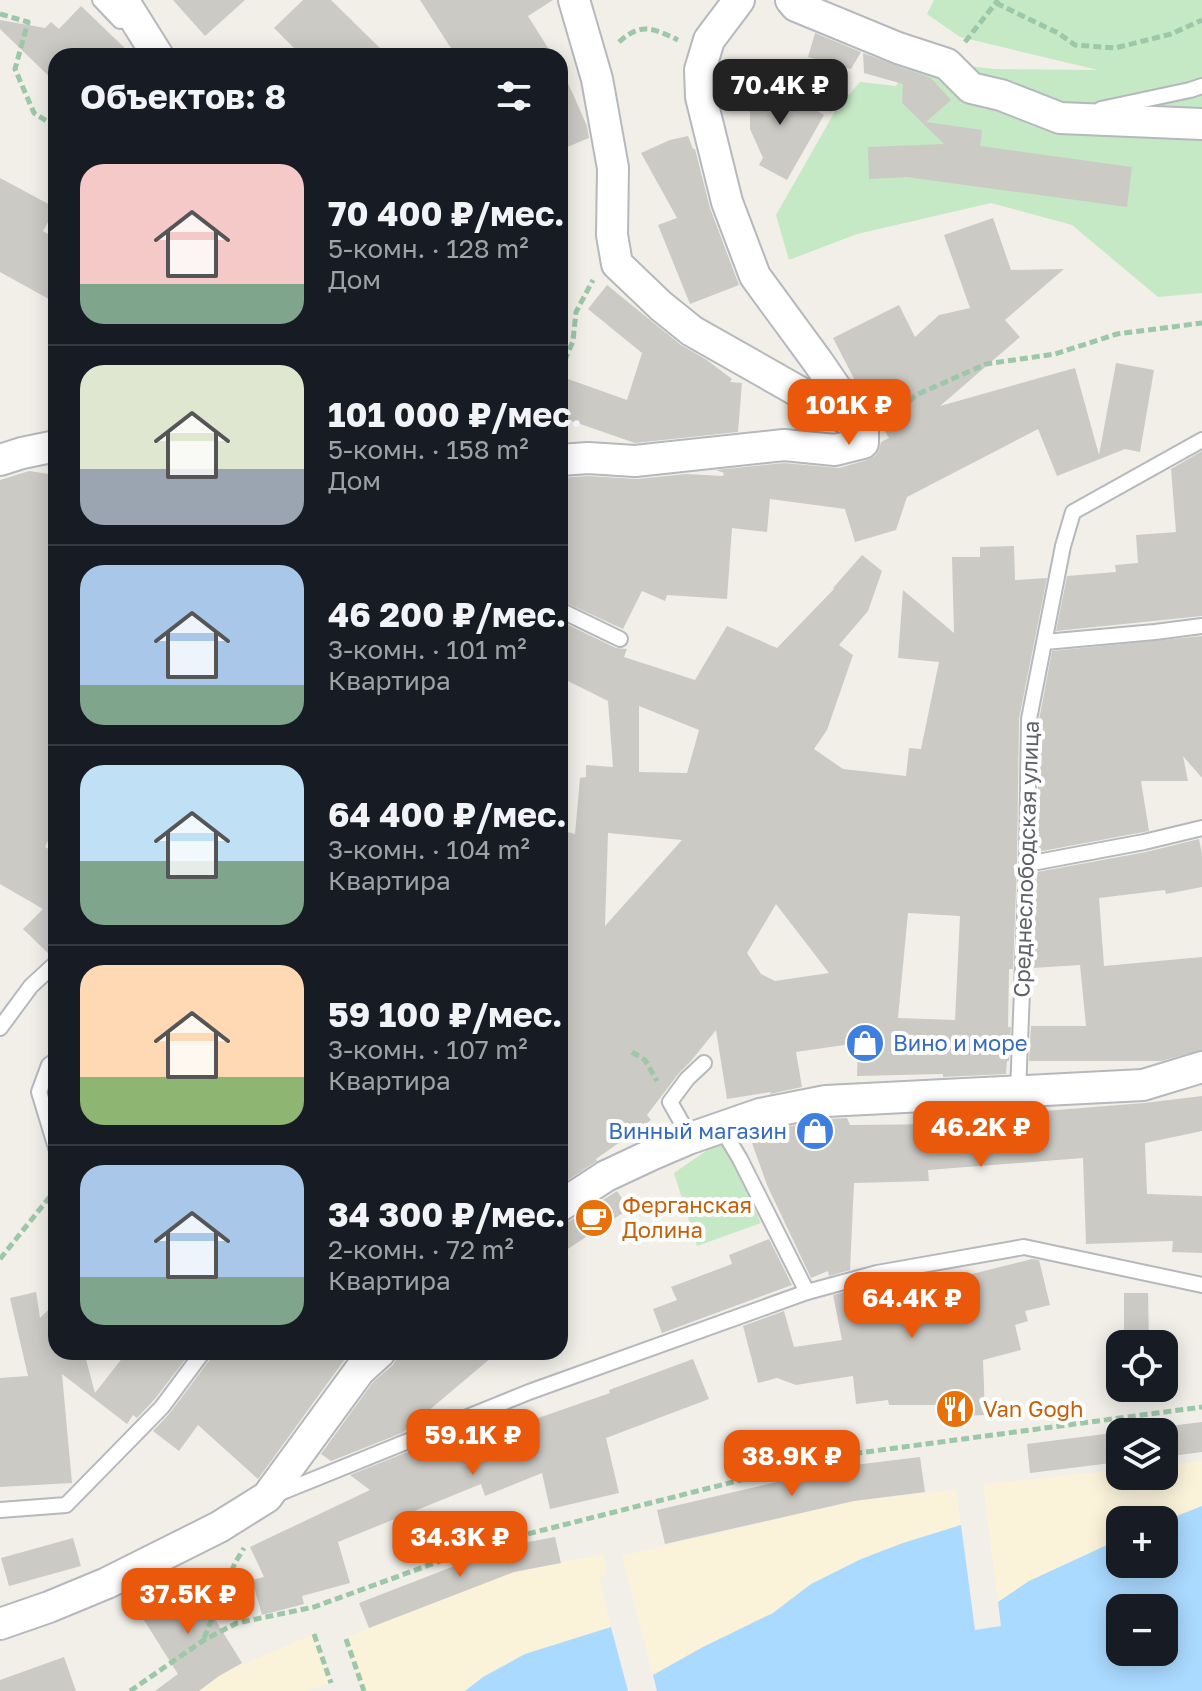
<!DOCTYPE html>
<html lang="ru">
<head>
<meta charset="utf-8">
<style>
	:root { --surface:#171b24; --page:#242831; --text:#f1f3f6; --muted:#9ea1a6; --line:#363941; --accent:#ea580c }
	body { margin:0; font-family:"Golos Text",sans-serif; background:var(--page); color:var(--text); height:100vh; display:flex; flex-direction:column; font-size:30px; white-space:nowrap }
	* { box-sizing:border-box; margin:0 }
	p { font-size:26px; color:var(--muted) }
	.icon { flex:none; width:44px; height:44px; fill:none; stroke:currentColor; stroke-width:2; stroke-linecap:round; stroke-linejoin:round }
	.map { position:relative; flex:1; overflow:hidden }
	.details { position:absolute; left:48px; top:48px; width:520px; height:1312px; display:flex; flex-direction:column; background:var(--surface); border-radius:24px; box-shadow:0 4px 20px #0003 }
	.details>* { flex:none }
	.fabs { position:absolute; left:1106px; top:1330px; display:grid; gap:16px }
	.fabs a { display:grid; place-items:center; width:72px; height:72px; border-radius:16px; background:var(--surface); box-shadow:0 4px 20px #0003; font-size:40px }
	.price { position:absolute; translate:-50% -68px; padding:0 18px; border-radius:16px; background:var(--accent); color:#fff; font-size:26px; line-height:52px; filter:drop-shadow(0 2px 4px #0008) }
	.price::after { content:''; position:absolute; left:50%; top:48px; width:24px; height:18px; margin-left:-12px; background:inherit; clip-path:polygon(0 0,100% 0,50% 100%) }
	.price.on { background:#222; color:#fff }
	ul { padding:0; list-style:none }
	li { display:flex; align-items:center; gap:24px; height:200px; padding:0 32px }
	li+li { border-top:2px solid var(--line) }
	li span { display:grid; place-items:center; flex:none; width:224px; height:160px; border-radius:24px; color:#555 }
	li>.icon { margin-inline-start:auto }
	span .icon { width:96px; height:96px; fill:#fffc; stroke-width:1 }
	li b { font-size:34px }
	h2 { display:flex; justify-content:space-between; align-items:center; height:96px; padding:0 32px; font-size:34px }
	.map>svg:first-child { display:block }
	.green { fill:#c5e8c5 }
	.sand { fill:#fbf3d9 }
	.water { fill:#aadaff; fill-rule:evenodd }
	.building { fill:#cccac5; fill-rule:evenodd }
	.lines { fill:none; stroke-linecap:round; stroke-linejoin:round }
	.service-casing { stroke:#b5b8bc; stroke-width:18 }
	.minor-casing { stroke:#b5b8bc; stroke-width:34 }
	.path { stroke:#9cc7a9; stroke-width:5; stroke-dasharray:8 4; stroke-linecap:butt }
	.service { stroke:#fff; stroke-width:14 }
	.minor { stroke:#fff; stroke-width:30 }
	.labels { text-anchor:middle; stroke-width:8; stroke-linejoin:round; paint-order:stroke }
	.street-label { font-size:22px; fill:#5f6368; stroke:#fff }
	.shop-label { font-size:22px; fill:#366cbe; stroke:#fff; text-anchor:start }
	.food-label { font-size:22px; fill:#c56008; stroke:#fff; text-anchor:start }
</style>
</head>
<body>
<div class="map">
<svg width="1202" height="1691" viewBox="0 0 1202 1691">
	<rect width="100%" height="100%" fill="#f1efe8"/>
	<g class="green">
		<path d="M934 0H1202V293L1158 297 1072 225 991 203 857 234 789 260 776 215 837 108 860 82 896 86 911 63 947 64 995 69 1098 70 960 37 927 14Z"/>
		<path d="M722 1140 761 1223 697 1246 674 1173Z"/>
	</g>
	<g class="sand">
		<path d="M1202 1461V1506L1164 1521 1120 1520V1539L1029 1581 998 1602 983 1484 1120 1470V1476H1164V1465Z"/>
		<path d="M956 1490 961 1525 903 1543 811 1584 773 1613 703 1647 653 1675 622 1556 854 1501Z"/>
		<path d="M603 1554 607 1574 599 1577 611 1627 525 1654 483 1677 465 1691H364L346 1639 369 1628 514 1572Z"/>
		<path d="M314 1634 331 1683 306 1691H194L214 1677Z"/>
	</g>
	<g class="water">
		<path d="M1202 1506V1691H657L653 1675 703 1647 773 1613 811 1584 861 1559 903 1543 961 1525 975 1630 1001 1626 998 1602 1029 1581 1120 1539V1564H1164V1521ZM1120 1608H1164V1652H1120Z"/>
		<path d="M611 1627 628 1691H465L483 1677 525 1654Z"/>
	</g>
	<g class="building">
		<path d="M173 0H245L205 36Z"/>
		<path d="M303 0H331L388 56H302L274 28Z"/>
		<path d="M420 0H553L528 16 553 56H456Z"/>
		<path d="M81 6 133 56H56V83L0 29V20L45 28 51 22 59 29Z"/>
		<path d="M815 33 861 52 851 69 808 57Z"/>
		<path d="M863 53 931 78 951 100 926 122 982 130 980 146 1132 167 1127 207 907 177 869 179 868 147 944 144 902 103 903 84 864 73Z"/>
		<path d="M560 65 587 126 589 138 560 150Z"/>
		<path d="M760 78 824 115 787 180 759 165 763 158 750 129V108L744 105Z"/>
		<path d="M688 136 693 149H695L710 208 739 285 690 304 658 225 677 218 641 153 670 140Z"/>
		<path d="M0 178 56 208 43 231 56 239V303L0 272Z"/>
		<path d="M993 218 1011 270 1064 269 1005 320 1020 337 940 406 1075 368 1099 455 1116 363 1154 370 1140 452 1125 449 1057 476 1038 429 907 497 896 530 855 542 845 509 770 499 767 532 732 528 727 599 667 595 665 601 642 591 623 629 560 600V478L588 476 637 479 686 474 723 476 724 473 716 470 784 463 839 468 867 460 875 456 879 450 881 442 889 438 862 394 833 338 899 305 915 337 939 315 970 308 944 235Z"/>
		<path d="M607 285 681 345 707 360 732 379 730 382 742 383 738 432 635 443 560 417V394L568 379 627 400 642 353 588 309Z"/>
		<path d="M1202 451V616L1056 631 1067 576 1116 572 1115 565 1138 563 1136 535 1176 532 1171 469Z"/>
		<path d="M29 471 56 475V823L45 847 56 853V953L50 955 23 929 43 909 0 884V480Z"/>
		<path d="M1014 546 1015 580 1047 578 1019 719 1017 864 1013 969H1009L1008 1027H1011L1009 1061H1007L1006 1074 943 1077V1074L857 1076 858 1043 796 1052 802 1087 770 1094 771 1092 727 1099 716 1030 691 1061 679 1073 647 1115 651 1120 596 1159 597 1161 560 1185V830L575 834 580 778 586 777V765L613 767 608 701 560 677V621L616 648 627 649 624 657 695 680 727 626 777 648 834 589 833 588 862 555 882 571 868 611 839 645 853 655 827 730 814 749 843 769 906 776 909 748 921 749 939 662 898 658 903 590 954 633 952 557H980V547ZM639 706 699 730 687 773 639 772ZM608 833 682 840 605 926ZM776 904 829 973 775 981 761 974 747 953ZM908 913 960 916 955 1020 898 1018Z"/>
		<path d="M1202 636V778L1183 756 1188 781H1141L1149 831 1037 852 1039 720 1052 651Z"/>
		<path d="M1199 839 1202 854V887L1166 894 1165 890 1099 898 1104 966 1202 957V1050L1161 1061H1029L1031 1026H1086L1080 965 1033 968 1037 872 1146 852Z"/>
		<path d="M1202 1096V1131L1145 1143 1147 1194 1202 1196V1253L1172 1252 1173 1241 1086 1244 1083 1158 928 1170 929 1181 854 1183 850 1270 829 1276 828 1271 811 1278 767 1185 752 1143 755 1135 765 1131 828 1119 847 1118 850 1125 949 1124 948 1113 1005 1110V1114L1144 1103Z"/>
		<path d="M617 1191 629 1209 560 1254V1224L570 1221Z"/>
		<path d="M769 1239 792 1285 662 1333 653 1309 677 1300 671 1287 732 1264 729 1255Z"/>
		<path d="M1032 1259 1039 1260 1050 1305 1025 1311 1028 1321 1015 1325 1021 1350 983 1360 985 1415 938 1417 937 1405H889L888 1400 856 1404 853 1376 796 1385 777 1378 758 1383 743 1326 784 1311 794 1347 842 1340 833 1295 849 1291 848 1305Z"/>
		<path d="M36 1292 40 1318 56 1302V1352H84L95 1393 127 1352H191L154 1400 137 1418 133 1415 127 1424 62 1374 72 1483 0 1487V1378L28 1376 10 1298Z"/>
		<path d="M1124 1293H1148L1149 1340 1124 1341Z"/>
		<path d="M213 1352H353L345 1359 258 1479 198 1425 179 1451 153 1431 170 1413 211 1358Z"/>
		<path d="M398 1352H498L402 1433 331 1461 321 1454 373 1382 393 1365 397 1358Z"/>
		<path d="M693 1359 709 1399 606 1438 619 1493 550 1509 542 1473 485 1496 481 1484 338 1542 350 1583 302 1596 304 1604 262 1615 252 1580 264 1577 250 1547 370 1490 350 1475 515 1409 521 1424 610 1393 609 1390Z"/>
		<path d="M1202 1422V1452L1164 1457V1432H1121Z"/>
		<path d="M1120 1432V1462L1030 1473 1027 1444Z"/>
		<path d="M920 1457 925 1492 854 1501 665 1544 657 1510 846 1466Z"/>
		<path d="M555 1537 561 1563 514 1572 369 1628 359 1603 506 1546Z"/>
		<path d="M73 1538 81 1566 9 1586 1 1558Z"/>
		<path d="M187 1574 242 1663 219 1676 199 1691H155L178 1674 135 1606Z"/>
		<path d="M64 1657 76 1691H0V1680Z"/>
	</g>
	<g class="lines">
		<g class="service-casing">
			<g id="service">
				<path d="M100 0 120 21"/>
				<path d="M1101 109 1190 90 1202 86"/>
				<path d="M560 610 620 639"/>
				<path d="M1045 642 1155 632 1202 626"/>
				<path d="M1027 864 1144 842 1202 828"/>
				<path d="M0 1028 31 986 56 963"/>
				<path d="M56 1060 49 1065 39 1092 56 1148"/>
				<path d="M1018 1092 1027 864 1029 719 1063 546 1073 512 1202 440"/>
				<path d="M717 1128 725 1134 740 1159 807 1292"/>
				<path d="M688 1139 683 1125 670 1102 687 1079 704 1063"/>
				<path d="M275 1495 529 1392 807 1292 877 1273 1024 1247 1202 1285"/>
				<path d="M0 1510 66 1505 162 1407 203 1352"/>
			</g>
		</g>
		<g class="minor-casing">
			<g id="minor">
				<path d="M123 0 158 56"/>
				<path d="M574 0 597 79 613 168 612 235 617 264 661 306 692 331 856 424"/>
				<path d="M791 0 796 6 898 48 947 64 971 88 1001 95 1060 118 1202 124"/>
				<path d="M0 460 22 453 56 446"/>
				<path d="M560 460 588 458 635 461 784 445 835 450 863 443V428L818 362 755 276 727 202 701 97 700 70 709 40 739 0"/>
				<path d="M560 1206 606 1176 653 1154 688 1139 760 1114 826 1101 1143 1085 1202 1067"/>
				<path d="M0 1624 49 1607 107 1583 219 1527 267 1497 360 1370 380 1352"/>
			</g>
		</g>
		<g class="path">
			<path d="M996 3 1058 33 1075 45 1115 48 1171 34 1202 20"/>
			<path d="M0 14 28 22 15 69 34 113 56 127"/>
			<path d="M619 42C641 22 653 28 678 40"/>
			<path d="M965 42 998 0"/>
			<path d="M560 372 573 341 576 312 593 280"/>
			<path d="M892 418 916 395 986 364 1055 354 1117 334 1202 323"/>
			<path d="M632 1052 645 1060 657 1081"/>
			<path d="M0 1259 56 1189"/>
			<path d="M314 1634 331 1683"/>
			<path d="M204 1638 235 1563 244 1548"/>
			<path d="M346 1639 364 1691"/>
			<path d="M130 1691 204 1640 237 1623 314 1607 484 1545 836 1456 1202 1407"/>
		</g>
		<use href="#service" class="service"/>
		<use href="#minor" class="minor"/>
	</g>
	<defs>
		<g id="shop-disc" transform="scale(2)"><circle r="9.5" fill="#3f7fe0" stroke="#fff"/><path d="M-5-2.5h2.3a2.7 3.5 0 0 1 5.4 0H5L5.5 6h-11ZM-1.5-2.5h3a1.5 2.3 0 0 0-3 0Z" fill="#fff"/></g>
		<g id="cafe-disc" transform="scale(2)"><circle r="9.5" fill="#e8710a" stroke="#fff"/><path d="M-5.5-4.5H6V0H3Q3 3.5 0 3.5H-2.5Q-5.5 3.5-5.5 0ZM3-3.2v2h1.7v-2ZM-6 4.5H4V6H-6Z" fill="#fff"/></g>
		<g id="restaurant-disc" transform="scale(2)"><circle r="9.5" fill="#e8710a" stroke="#fff"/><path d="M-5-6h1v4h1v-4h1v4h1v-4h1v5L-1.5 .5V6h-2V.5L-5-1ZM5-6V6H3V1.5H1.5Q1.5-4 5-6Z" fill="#fff"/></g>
	</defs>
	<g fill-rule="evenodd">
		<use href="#shop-disc" x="865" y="1043"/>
		<use href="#shop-disc" x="815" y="1131"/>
		<use href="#cafe-disc" x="594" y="1218"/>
		<use href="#restaurant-disc" x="955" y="1409"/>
	</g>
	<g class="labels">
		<g class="street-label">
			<text transform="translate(1026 859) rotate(-88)" y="8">Среднеслободская улица</text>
		</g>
		<g class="shop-label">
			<text x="893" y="1051">Вино и море</text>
			<text x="787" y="1139" text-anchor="end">Винный магазин</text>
		</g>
		<g class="food-label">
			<text x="622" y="1213">Ферганская<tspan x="622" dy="25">Долина</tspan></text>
			<text x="983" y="1417">Van Gogh</text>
		</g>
	</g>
</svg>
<div class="fabs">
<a><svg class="icon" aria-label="locate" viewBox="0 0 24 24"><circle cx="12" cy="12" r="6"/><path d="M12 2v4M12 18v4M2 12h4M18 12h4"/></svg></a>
<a><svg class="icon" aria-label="layers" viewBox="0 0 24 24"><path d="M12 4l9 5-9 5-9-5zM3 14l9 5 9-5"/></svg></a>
<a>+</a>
<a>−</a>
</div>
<b class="price on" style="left:780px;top:127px">70.4K ₽</b>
<b class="price" style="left:849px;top:447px">101K ₽</b>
<b class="price" style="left:981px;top:1169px">46.2K ₽</b>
<b class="price" style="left:912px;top:1340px">64.4K ₽</b>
<b class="price" style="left:473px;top:1477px">59.1K ₽</b>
<b class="price" style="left:792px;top:1498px">38.9K ₽</b>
<b class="price" style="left:460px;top:1579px">34.3K ₽</b>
<b class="price" style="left:188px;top:1636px">37.5K ₽</b>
<section class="details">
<h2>Объектов: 8<svg class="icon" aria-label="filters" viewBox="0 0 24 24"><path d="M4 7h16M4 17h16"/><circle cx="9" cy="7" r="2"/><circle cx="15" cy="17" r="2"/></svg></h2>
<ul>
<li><span style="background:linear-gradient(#f6c9c9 75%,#7fa58c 0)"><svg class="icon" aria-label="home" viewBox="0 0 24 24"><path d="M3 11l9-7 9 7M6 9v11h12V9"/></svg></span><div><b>70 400 ₽/мес.</b><p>5-комн. · 128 m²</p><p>Дом</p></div></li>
<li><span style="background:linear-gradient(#dfe7d0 65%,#9aa5b1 0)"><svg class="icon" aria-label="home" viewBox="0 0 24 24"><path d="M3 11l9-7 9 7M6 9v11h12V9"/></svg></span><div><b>101 000 ₽/мес.</b><p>5-комн. · 158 m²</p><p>Дом</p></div></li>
<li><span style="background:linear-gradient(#a9c7e8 75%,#7fa58c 0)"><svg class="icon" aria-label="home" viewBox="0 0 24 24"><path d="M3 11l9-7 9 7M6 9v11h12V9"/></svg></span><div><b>46 200 ₽/мес.</b><p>3-комн. · 101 m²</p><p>Квартира</p></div></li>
<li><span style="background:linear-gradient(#bfe0f5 60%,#7fa58c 0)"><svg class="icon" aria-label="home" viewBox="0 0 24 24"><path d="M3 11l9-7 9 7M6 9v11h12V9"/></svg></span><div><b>64 400 ₽/мес.</b><p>3-комн. · 104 m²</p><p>Квартира</p></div></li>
<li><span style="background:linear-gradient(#ffd9b3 70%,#8fb573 0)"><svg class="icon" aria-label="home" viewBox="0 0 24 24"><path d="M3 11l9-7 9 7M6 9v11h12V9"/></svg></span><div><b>59 100 ₽/мес.</b><p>3-комн. · 107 m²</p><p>Квартира</p></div></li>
<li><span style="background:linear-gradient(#a9c7e8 70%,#7fa58c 0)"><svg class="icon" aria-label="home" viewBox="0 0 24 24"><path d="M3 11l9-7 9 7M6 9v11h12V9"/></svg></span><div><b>34 300 ₽/мес.</b><p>2-комн. · 72 m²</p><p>Квартира</p></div></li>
</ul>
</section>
</div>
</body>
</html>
